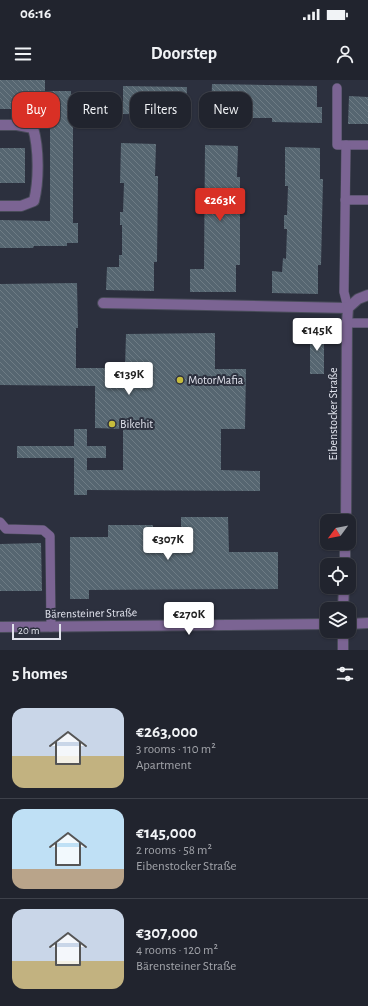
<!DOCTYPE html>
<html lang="en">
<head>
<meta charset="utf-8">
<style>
	:root { --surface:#21242e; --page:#2d303a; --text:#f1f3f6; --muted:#a2a4aa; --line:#3e414a; --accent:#d93025 }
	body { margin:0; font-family:"Alegreya Sans",sans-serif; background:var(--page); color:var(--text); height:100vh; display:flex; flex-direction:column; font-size:15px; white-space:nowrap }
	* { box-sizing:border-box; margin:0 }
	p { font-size:13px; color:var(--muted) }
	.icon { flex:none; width:22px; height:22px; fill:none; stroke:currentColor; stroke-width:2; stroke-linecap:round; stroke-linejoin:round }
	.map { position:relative; height:570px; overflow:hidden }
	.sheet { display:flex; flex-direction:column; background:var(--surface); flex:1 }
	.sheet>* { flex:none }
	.hud { position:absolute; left:12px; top:12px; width:344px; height:36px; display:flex; gap:8px }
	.needle { width:26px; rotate:238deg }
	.buttons { position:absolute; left:320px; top:434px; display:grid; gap:8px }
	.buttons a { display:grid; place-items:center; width:36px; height:36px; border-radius:8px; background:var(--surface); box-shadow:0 1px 3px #0004,0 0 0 1px var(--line); font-size:20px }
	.scale { position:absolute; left:12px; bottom:10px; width:49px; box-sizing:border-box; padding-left:4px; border:2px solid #e0e2ec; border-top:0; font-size:11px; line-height:14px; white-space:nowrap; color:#e0e2ec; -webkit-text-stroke:3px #2c303e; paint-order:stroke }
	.price { position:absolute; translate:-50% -34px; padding:0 9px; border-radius:4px; background:#fff; color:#222; font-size:13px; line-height:26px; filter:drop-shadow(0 1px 2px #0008) }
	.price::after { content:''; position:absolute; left:50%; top:24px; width:12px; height:9px; margin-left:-6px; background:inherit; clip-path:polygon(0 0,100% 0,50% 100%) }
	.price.active { background:var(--accent); color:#fff }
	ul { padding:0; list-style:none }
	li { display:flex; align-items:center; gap:12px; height:100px; padding:0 12px }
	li+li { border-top:1px solid var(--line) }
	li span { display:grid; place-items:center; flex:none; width:112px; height:80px; border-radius:12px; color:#555 }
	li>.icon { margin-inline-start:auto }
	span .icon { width:48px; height:48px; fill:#fffc; stroke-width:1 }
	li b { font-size:17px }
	h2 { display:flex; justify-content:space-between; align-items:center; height:48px; padding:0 12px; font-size:17px }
	.chip { padding:0 14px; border-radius:12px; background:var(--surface); box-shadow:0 1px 3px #0004,0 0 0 1px var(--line); font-size:14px; line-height:36px }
	.chip.active { background:var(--accent); color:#fff }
	.status { display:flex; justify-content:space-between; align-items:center; height:28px; padding:0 20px; background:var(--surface); direction:ltr }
	.status svg { height:11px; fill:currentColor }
	header { display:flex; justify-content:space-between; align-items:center; height:52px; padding:0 12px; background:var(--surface); font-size:18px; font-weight:700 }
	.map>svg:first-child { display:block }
	.building { fill:url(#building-back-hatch) }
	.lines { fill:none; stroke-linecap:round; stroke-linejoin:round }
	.service-casing { stroke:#494c5a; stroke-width:10 }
	.minor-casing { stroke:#494c5a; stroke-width:12 }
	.service { stroke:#7b6493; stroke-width:9 }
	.minor { stroke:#7b6493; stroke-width:10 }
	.poi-dot { fill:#c6bc3c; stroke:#2c303e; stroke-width:1.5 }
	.labels { text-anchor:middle; stroke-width:4; stroke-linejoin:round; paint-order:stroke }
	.poi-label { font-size:12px; fill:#e0e2ec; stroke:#2c303e; text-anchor:start }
	.street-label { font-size:12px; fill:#e0e2ec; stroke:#2c303e }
</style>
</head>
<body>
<div class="status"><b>06:16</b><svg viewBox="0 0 49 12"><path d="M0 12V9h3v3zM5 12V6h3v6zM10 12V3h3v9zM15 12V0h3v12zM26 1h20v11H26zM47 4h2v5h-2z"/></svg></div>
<header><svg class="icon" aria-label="menu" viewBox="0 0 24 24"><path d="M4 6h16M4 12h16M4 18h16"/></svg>Doorstep<svg class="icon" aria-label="person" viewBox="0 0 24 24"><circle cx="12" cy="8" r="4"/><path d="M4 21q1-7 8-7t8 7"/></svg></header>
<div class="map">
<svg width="368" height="570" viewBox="0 0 368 570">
	<defs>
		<pattern id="building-back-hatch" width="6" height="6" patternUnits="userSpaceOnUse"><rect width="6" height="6" fill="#566671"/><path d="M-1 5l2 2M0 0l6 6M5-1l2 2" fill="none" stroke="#6e7c85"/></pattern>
	</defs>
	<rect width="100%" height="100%" fill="#2c303e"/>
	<g class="building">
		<path d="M0 0H45V11H71V14H80V30H77V42H73V143H78V163H67V166H34L33 168H0V140L50 141V29H0Z"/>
		<path d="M212 4 317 6V27H322V43L272 42V38H226V33H211Z"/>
		<path d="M123 6 187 7 186 35 123 34Z"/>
		<path d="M349 16 368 17V44H348Z"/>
		<path d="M121 63 156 64 155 96H158L157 182H154V211L106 210 107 187H119V175H122V145H120V132H123L124 103H120Z"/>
		<path d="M205 65 238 66 237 97H240V185H236V212H190V189H204Z"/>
		<path d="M285 67 320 68V99H323L321 185H318V214L272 213V191L282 192 283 178 286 179 287 149H284V135H287L288 106H285Z"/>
		<rect x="0" y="68" width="25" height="35"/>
		<path d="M77 203 78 248H76V288H125L126 254 215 253V289H246L245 349H221V390L260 391V411L87 410V415H74V378H17V366H74V349H87V366H106V378H87V390H123V349L95 348V306L0 305V204Z"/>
		<path d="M310 250 324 251V294H310Z"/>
		<path d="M181 437H228L229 472H278V509L89 510V519H70V457H108V445H153V465H181Z"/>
		<path d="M41 463 42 511H0V464Z"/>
	</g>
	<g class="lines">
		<g class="service-casing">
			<g id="service">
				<path d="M337 8V65H368"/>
				<path d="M346 65 344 212 348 228"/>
				<path d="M345 120H368"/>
				<path d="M347 243H368"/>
				<path d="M0 442 6 449 43 450 50 456 51 547"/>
			</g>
		</g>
		<g class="minor-casing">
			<g id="minor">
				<path d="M0 45H17L33 48C39 68 39 101 34 121L21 126H0"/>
				<path d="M103 223 348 228"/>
				<path d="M346 441 347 243 348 228 358 219 368 215"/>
				<path d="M345 485V463"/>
				<path d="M343 529 344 507"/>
				<path d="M349 544 368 543"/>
				<path d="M0 547 327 544"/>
				<path d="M343 570V551"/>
			</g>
		</g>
		<use href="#service" class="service"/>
		<use href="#minor" class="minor"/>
	</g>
	<g class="poi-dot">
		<circle cx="180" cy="300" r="4"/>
		<circle cx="112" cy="344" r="4"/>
	</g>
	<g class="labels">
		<g class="poi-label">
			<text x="188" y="304">MotorMafia</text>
			<text x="120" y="348">Bikehit</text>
		</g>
		<g class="street-label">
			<text transform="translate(333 334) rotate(-90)" y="4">Eibenstocker Straße</text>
			<text transform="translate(91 533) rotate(-1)" y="4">Bärensteiner Straße</text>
		</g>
	</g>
</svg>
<div class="buttons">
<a><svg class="needle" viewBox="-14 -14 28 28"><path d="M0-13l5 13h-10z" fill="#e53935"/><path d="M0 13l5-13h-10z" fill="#a2a4aa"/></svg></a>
<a><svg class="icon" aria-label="locate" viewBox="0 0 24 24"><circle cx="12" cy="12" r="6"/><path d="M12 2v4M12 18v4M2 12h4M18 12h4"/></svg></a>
<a><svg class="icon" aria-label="layers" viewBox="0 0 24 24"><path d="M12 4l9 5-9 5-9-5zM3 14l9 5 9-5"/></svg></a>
</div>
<div class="scale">20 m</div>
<b class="price active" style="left:220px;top:142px">€263K</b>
<b class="price" style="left:317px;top:272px">€145K</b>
<b class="price" style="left:129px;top:316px">€139K</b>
<b class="price" style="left:168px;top:481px">€307K</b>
<b class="price" style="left:189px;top:556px">€270K</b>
<div class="hud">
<a class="chip active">Buy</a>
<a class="chip">Rent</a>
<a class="chip">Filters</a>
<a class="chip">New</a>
</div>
</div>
<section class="sheet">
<h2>5 homes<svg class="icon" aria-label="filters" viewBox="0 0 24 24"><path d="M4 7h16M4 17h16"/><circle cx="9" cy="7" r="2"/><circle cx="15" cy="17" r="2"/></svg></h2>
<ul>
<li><span style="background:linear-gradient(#c9d6e8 60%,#c2b280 0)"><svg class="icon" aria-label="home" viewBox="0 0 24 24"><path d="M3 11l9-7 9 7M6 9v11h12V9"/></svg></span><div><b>€263,000</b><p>3 rooms · 110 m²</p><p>Apartment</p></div></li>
<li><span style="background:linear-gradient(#bfe0f5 75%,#b9a48a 0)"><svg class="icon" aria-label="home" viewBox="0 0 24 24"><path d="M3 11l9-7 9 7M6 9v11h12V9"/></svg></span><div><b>€145,000</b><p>2 rooms · 58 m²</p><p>Eibenstocker Straße</p></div></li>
<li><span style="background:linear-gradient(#c9d6e8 65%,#c2b280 0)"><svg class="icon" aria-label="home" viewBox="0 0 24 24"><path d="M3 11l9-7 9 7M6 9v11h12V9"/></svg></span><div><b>€307,000</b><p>4 rooms · 120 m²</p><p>Bärensteiner Straße</p></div></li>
</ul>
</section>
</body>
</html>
